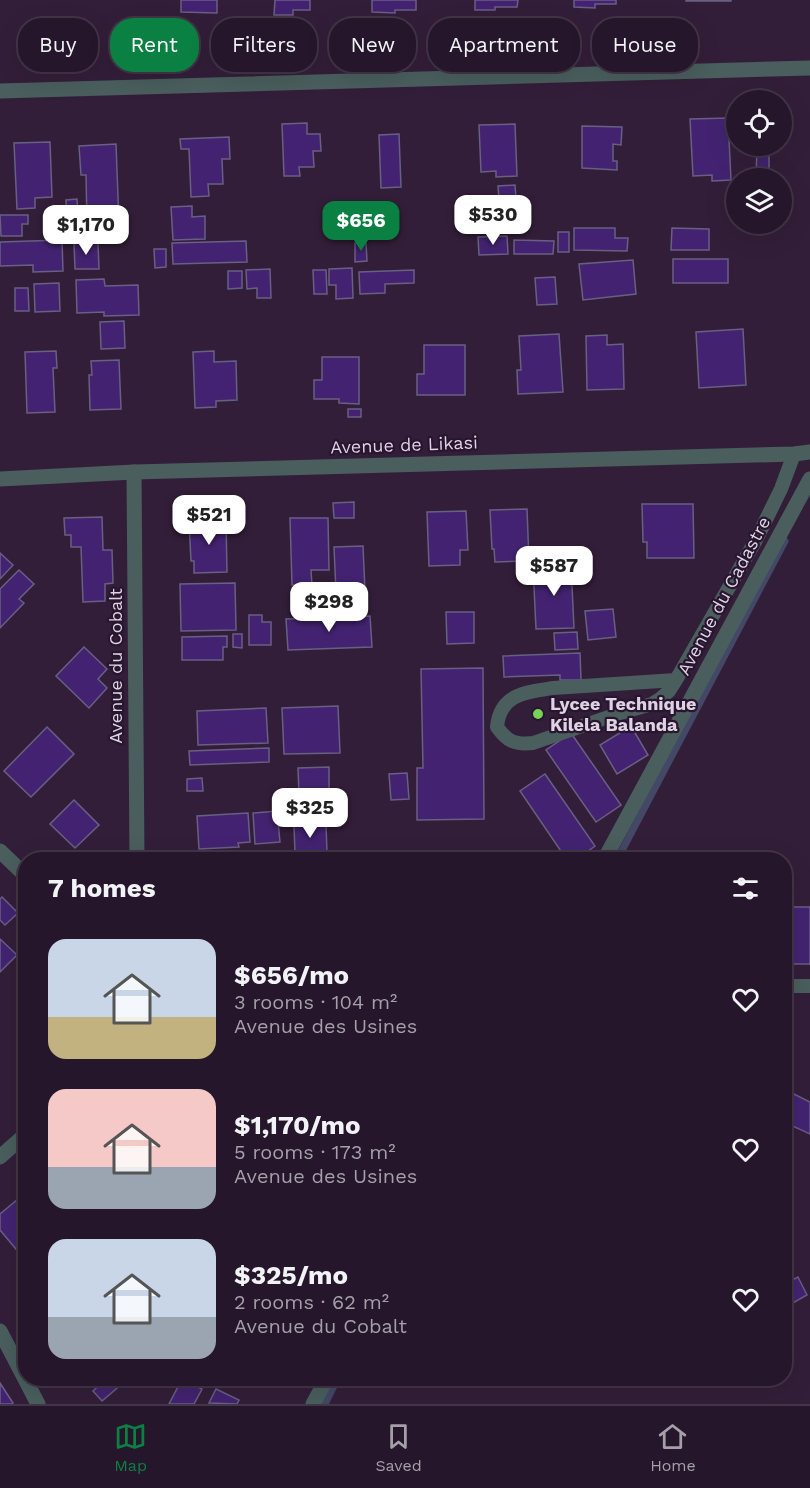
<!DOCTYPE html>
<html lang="en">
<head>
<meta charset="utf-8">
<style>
	:root { --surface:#26162b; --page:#322337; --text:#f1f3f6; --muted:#a49fa9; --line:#423547; --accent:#0b8043 }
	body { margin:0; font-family:"Work Sans",sans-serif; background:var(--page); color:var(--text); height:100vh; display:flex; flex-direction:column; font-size:22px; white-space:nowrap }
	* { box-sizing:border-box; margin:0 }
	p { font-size:20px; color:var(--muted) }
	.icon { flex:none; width:33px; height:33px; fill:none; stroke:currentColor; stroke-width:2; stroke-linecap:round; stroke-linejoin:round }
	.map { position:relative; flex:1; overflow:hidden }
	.details { position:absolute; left:18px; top:852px; width:774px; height:534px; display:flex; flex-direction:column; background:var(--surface); border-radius:24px; box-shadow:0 6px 24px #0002,0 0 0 2px var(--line) }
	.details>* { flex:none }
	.top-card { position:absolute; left:18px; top:18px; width:774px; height:54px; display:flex; gap:12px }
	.tools { position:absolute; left:726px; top:90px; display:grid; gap:12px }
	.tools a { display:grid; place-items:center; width:66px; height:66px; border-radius:50%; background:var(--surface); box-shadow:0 6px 24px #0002,0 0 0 2px var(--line); font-size:30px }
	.price { position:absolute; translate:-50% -51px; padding:0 14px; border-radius:12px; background:#fff; color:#222; font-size:20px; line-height:39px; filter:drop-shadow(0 2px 3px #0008) }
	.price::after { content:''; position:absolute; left:50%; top:36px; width:18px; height:14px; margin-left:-9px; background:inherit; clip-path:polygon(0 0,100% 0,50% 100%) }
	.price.selected { background:var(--accent); color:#fff }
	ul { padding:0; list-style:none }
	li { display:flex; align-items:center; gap:18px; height:150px; padding:0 30px }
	li span { display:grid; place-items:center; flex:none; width:168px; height:120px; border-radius:18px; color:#555 }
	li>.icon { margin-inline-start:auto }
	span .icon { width:72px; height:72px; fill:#fffc; stroke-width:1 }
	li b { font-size:26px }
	h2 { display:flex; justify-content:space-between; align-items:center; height:72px; padding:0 30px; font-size:26px }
	.pill { padding:0 21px; border-radius:24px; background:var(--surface); box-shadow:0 6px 24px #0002,0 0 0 2px var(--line); font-size:21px; line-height:54px }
	.pill.selected { background:var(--accent); color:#fff }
	.tab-bar { display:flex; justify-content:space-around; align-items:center; height:84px; border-top:2px solid var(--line); background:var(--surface); font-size:16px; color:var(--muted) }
	.tab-bar a { display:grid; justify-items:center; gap:3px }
	.tab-bar .selected { color:var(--accent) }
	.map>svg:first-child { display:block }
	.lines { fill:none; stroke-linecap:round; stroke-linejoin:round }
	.stream { stroke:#434866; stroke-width:7 }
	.building { fill:#432371; stroke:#695f82; stroke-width:1.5 }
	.lane { stroke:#4a5e5e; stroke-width:14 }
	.street { stroke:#4a5e5e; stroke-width:15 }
	.poi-dot { fill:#79d157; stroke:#28152f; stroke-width:2 }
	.labels { text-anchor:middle; stroke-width:4.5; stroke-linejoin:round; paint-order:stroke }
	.street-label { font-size:18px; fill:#dfd2e3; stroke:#28152f }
	.poi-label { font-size:18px; font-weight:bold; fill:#dfd2e3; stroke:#28152f; text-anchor:start }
</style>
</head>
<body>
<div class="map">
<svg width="810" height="1404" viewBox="0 0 810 1404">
	<rect width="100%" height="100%" fill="#331e39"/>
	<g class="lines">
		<g class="stream">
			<path d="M617 860 785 541"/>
			<path d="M325 1404 338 1378"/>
		</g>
	</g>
	<g class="building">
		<path d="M181 0H217V13L181 12Z"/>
		<path d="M275 0H310V10H293V15H274Z"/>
		<path d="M372 0H416V10H395V13L372 12Z"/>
		<path d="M475 0H518L517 7H495V10H475Z"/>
		<path d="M574 0H616V4H595V8L574 7Z"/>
		<rect x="686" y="0" width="45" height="1"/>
		<path d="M728 118 731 180 712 181V175L693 176 690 119Z"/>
		<path d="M307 123V134H320L321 151H313L314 167H299L300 176H284L282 124Z"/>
		<path d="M515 124 517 176 496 177V171L481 172 479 125Z"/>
		<path d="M582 126 622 127 621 145 613 144V161H617V170L582 168Z"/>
		<path d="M399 134 401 187 381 188 379 135Z"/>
		<path d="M229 137 230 159H222L223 184H208L209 196 191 197 189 149H181L180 139Z"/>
		<path d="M50 142 52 197 35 198V208L17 209 14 143Z"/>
		<path d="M116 144 119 223 87 224 86 175H81L79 146Z"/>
		<path d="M757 146H769V178L756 177Z"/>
		<path d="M515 185 516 199 499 200 498 186Z"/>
		<path d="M77 199 78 221 82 220V231L67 232 66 200Z"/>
		<path d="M192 206V217L205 216V239L173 240 171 207Z"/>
		<path d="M0 215H28V224H22V236H1Z"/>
		<path d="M574 228H615V238H628L627 251 574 250Z"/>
		<path d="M672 228 709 229V250H671Z"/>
		<rect x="558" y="232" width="11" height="20"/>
		<path d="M507 236 508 254 479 255 478 237Z"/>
		<path d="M62 240 63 271 33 272V265L0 266V242Z"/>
		<path d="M514 240 554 241 553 254H514Z"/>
		<path d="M246 241 247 262 173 264 172 243Z"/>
		<path d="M74 243H98L99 269H75Z"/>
		<path d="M355 243H366L367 261 355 262Z"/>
		<path d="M154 249H166V267L155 268Z"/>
		<rect x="673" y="259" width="55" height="24"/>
		<path d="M633 260 636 294 583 300 579 264Z"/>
		<path d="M352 268 353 298 336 299V285H329V269Z"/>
		<path d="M270 269 271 298H257V288L247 289 246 270Z"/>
		<path d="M313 270H326L327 294H314Z"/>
		<path d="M414 270V283L385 284V293L360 294 359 272Z"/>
		<path d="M228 271H242V288L228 289Z"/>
		<path d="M555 277 557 304 537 305 535 278Z"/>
		<path d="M104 279 105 286 138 285 139 315 104 316V312L77 313 76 280Z"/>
		<path d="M59 283 60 311 35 312 34 284Z"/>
		<path d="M15 288H28L29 311H15Z"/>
		<path d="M124 321 125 348 101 349 100 322Z"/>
		<path d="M743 329 746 385 699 388 696 332Z"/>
		<path d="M559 334 563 392 518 394 517 370H521L519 336Z"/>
		<path d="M607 335V345L623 344 624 389 587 390 586 336Z"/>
		<path d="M424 345H465V395H417V374H424Z"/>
		<path d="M56 351 57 368H53L55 412 27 413 25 352Z"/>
		<path d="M214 351V362L236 361 237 400 216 401V407L195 408 193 352Z"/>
		<path d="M322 357H359V404L339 403V399H314V380H322Z"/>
		<path d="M119 360 121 409 90 410 89 375H92L91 361Z"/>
		<rect x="348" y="409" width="13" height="8"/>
		<path d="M354 502V518H334L333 503Z"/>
		<path d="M642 504H693L694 558H647V542H643Z"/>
		<path d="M527 509 529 561 495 562 494 549H492L490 510Z"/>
		<path d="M466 511 468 550H460V565L429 566 427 512Z"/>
		<rect x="197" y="512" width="15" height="8"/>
		<path d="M102 517 103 550H112L113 583 105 584V601L83 602 81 547H71V535H65L64 518Z"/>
		<path d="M290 518H328L329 570H311L312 585H292Z"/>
		<path d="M226 521 227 572 194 573V561H191L189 522Z"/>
		<path d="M363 546 365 591 336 592 334 547Z"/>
		<path d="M0 553 13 565 0 579Z"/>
		<path d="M571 565 574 628 536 629 533 566Z"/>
		<path d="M19 570 34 584 19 599 24 603 0 628V589Z"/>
		<path d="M235 583 236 630 181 631 180 584Z"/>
		<path d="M613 609 616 637 588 640 585 611Z"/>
		<path d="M446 612H474V643L447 644Z"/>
		<path d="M249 615H262V622H271V645H249Z"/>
		<path d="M370 616 372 647 288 650 286 619Z"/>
		<path d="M577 632 578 649 555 650 554 633Z"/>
		<path d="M233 634H242V648L233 647Z"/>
		<path d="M227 636V647H223V660H182V637Z"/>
		<path d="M84 647 107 669 98 679 107 688 89 708 56 676Z"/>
		<path d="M580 653 581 680H560V675L504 677 503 656Z"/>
		<path d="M483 668 484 819 417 820V768H423L421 669Z"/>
		<path d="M338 706 340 753 284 754 282 708Z"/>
		<path d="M266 708 268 743 198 745 197 711Z"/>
		<path d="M631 726 648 755 617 774 600 745Z"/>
		<path d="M47 727 74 754 31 797 4 771Z"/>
		<path d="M571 733 621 805 596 822 546 750Z"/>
		<path d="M269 748V762L190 765 189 751Z"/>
		<path d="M329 767V793L299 794 298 768Z"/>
		<path d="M407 773 409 799 391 800 389 774Z"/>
		<path d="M545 774 595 846 576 860H567L520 791Z"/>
		<path d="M202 778 203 791H187V779Z"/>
		<path d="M321 798H344L345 821H321Z"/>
		<path d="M74 800 99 825 75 848 50 824Z"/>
		<path d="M277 811 280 842 255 844 253 813Z"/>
		<path d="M248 813 250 842 238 843 239 847 199 849 197 816Z"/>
		<path d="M326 825 327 852 295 853 294 826Z"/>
		<path d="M2 897 18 913 5 925 0 920V899Z"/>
		<rect x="784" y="907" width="26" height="57"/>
		<path d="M0 939 17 955 0 972Z"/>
		<path d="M784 1089 810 1102V1134L784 1122Z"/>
		<path d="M23 1195 26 1198V1261L0 1230V1214Z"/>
		<path d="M798 1277 807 1295 784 1308V1284Z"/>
		<path d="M107 1378H129L102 1401 93 1391Z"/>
		<path d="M133 1378H146L140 1385Z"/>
		<path d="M182 1379 202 1389 194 1404H169Z"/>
		<path d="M0 1383 13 1403 12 1404H0Z"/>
		<path d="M216 1389 239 1400 237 1404 209 1403Z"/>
	</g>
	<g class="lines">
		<g class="lane">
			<path d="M676 680 553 688C526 692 500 694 497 727 507 741 514 745 533 743L617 714 652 704 660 699 669 691 676 680 756 540 781 489 794 454"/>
			<path d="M784 986H810"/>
		</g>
		<g class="street">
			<path d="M0 91 810 68"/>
			<path d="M134 472 137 860"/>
			<path d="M0 479 134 472 794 454 810 452"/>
			<path d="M0 851 26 876"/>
			<path d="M604 860 810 479"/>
			<path d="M0 1157 26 1134"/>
			<path d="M0 1331 38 1404"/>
			<path d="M313 1404 327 1378"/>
		</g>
	</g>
	<circle class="poi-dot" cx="538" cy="714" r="6"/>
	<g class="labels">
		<g class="street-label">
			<text transform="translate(404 445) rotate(-2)" y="6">Avenue de Likasi</text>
			<text transform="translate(724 596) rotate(-62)" y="6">Avenue du Cadastre</text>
			<text transform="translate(116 666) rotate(-90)" y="6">Avenue du Cobalt</text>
		</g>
		<g class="poi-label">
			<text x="550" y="710">Lycee Technique<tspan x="550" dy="21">Kilela Balanda</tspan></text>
		</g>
	</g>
</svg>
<div class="tools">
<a><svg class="icon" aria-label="locate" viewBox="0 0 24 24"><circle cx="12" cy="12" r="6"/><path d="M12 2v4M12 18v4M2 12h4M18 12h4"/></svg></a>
<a><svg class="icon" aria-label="layers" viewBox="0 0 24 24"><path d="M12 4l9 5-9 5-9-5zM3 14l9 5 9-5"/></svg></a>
</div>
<b class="price" style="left:493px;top:246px">$530</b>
<b class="price selected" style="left:361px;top:252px">$656</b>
<b class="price" style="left:86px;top:256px">$1,170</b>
<b class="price" style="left:209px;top:546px">$521</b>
<b class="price" style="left:554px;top:597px">$587</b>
<b class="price" style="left:329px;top:633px">$298</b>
<b class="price" style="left:310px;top:839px">$325</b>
<div class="top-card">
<a class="pill">Buy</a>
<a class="pill selected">Rent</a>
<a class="pill">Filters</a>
<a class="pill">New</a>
<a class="pill">Apartment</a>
<a class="pill">House</a>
</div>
<section class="details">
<h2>7 homes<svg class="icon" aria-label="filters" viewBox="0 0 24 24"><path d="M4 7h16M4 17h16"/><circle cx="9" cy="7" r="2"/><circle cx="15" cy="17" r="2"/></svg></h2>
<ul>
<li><span style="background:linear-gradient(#c9d6e8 65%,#c2b280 0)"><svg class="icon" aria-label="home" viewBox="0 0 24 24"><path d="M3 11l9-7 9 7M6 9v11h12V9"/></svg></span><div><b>$656/mo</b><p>3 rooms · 104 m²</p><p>Avenue des Usines</p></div><svg class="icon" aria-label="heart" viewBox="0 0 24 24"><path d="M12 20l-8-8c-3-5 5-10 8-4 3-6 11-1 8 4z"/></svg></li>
<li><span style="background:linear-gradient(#f6c9c9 65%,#9aa5b1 0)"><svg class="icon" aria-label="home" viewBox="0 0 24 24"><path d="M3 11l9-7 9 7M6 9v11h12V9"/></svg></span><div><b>$1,170/mo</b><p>5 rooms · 173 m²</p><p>Avenue des Usines</p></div><svg class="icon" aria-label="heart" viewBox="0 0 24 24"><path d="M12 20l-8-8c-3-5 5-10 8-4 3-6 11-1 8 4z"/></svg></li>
<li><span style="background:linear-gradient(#c9d6e8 65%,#9aa5b1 0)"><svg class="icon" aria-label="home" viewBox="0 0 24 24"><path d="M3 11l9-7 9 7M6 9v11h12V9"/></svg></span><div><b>$325/mo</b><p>2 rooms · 62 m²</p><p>Avenue du Cobalt</p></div><svg class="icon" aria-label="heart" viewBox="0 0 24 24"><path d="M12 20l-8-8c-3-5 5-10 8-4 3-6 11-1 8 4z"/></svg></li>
</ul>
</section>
</div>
<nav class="tab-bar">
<a class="selected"><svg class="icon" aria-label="map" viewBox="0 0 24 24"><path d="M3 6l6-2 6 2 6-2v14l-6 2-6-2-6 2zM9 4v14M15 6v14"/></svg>Map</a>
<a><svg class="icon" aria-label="saved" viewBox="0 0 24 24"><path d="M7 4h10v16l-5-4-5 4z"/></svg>Saved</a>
<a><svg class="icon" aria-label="home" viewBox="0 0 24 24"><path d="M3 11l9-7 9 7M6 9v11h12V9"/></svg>Home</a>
</nav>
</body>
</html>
